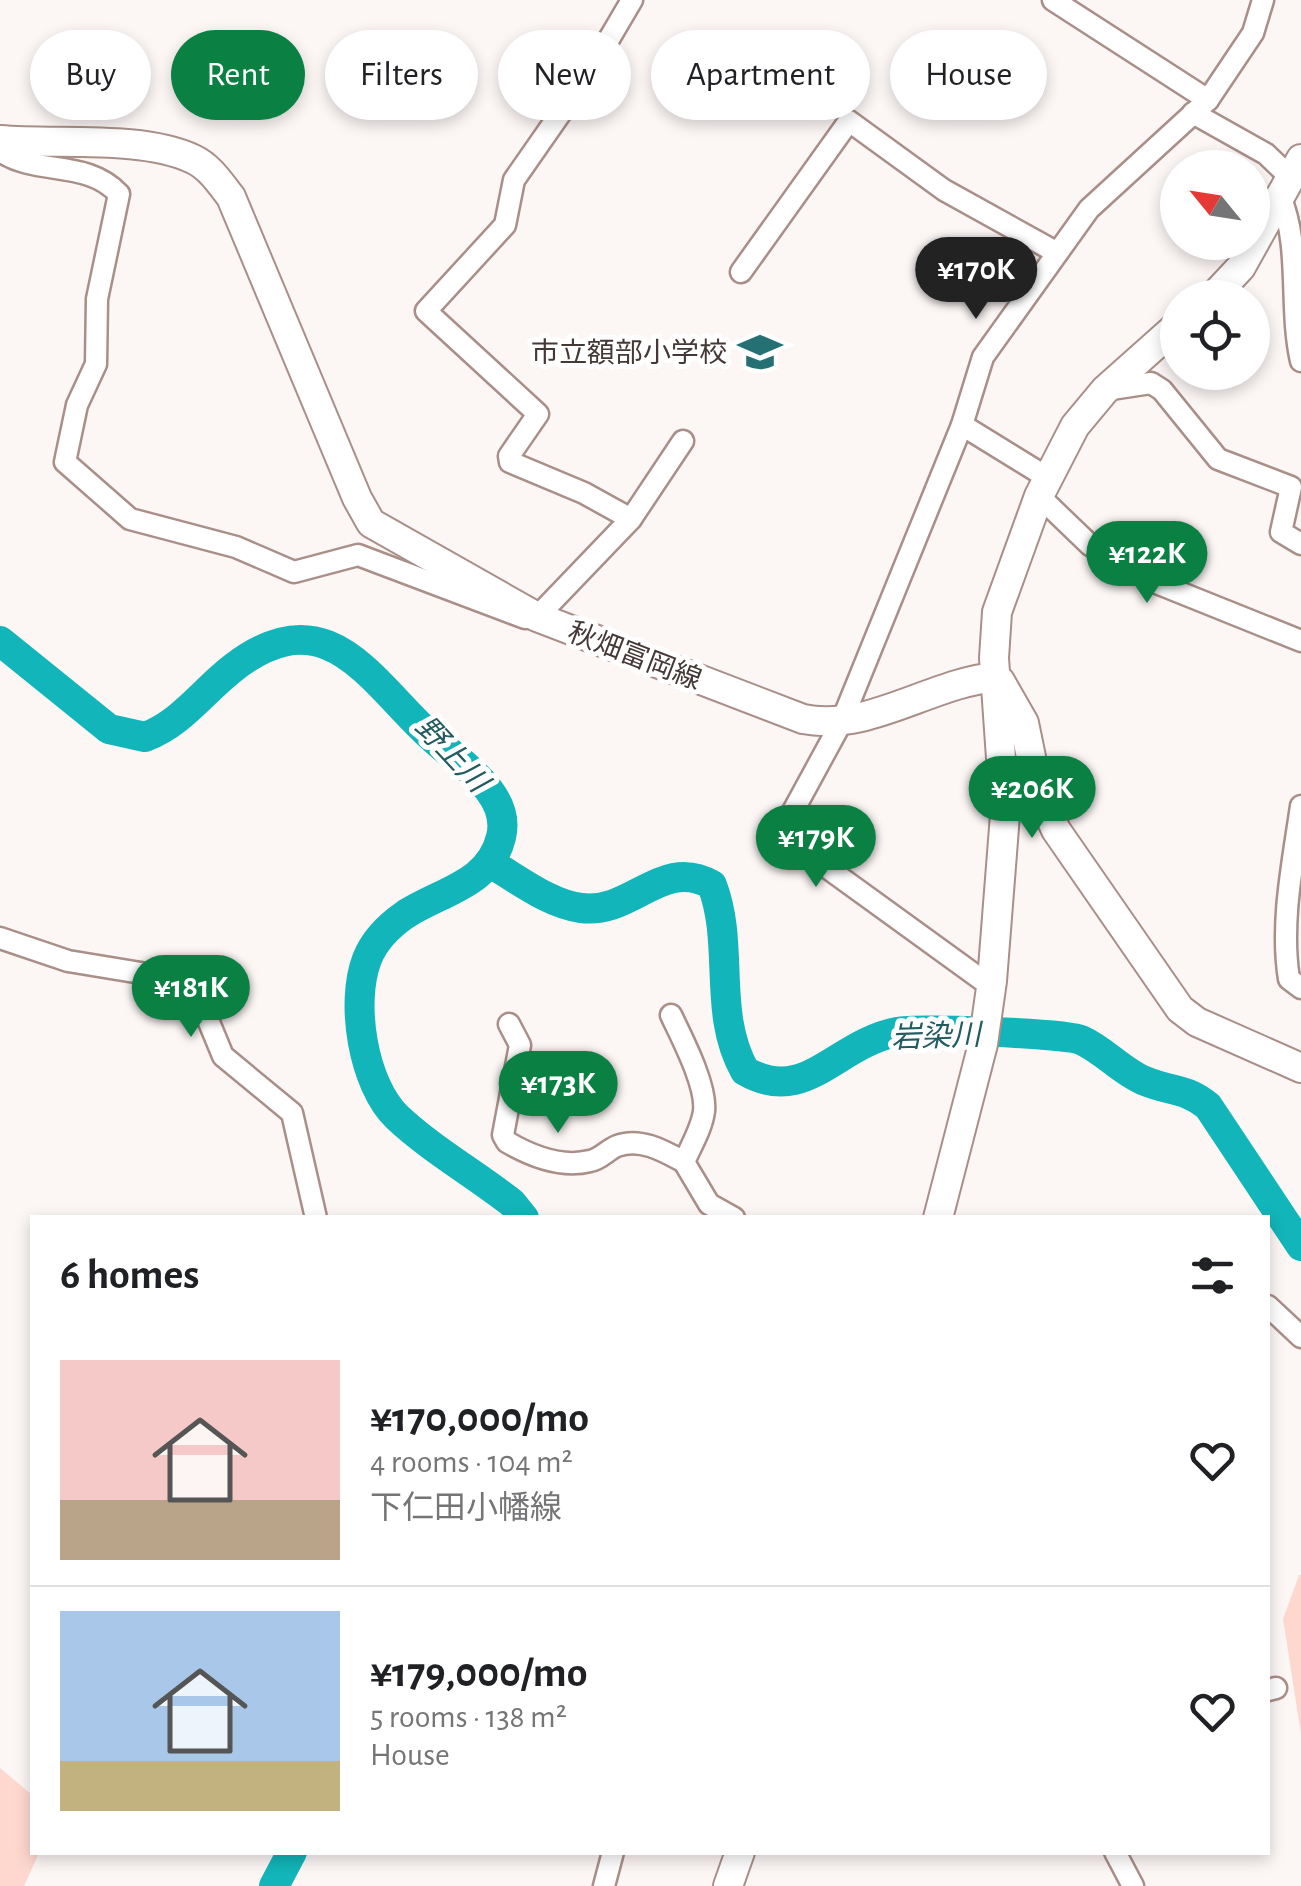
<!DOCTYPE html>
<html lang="en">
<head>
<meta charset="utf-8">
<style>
	:root { --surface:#fff; --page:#f6f6f6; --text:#202124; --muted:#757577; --line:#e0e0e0; --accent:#0b8043 }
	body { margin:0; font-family:"Alegreya Sans","Noto Sans JP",sans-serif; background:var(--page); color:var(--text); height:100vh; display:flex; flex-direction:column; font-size:38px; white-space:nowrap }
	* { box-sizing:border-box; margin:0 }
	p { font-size:32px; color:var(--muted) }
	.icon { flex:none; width:55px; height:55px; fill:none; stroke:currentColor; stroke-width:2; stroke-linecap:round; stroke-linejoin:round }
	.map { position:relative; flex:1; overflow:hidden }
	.sheet { position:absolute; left:30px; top:1215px; width:1240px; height:640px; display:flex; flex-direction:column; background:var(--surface); border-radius:0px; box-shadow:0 5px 15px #0003 }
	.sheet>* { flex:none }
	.top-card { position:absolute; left:30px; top:30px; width:1242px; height:90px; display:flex; gap:20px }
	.needle { width:65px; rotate:300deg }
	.controls { position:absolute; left:1160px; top:150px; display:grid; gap:20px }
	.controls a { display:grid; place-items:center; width:110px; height:110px; border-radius:50%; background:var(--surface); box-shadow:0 5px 15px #0003; font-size:50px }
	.price { position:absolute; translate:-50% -85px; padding:0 22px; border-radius:35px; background:var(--accent); color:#fff; font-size:32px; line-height:65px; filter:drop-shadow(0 2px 5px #0008) }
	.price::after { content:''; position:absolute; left:50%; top:60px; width:30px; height:22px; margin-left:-15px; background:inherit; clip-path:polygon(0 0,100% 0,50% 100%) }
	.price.current { background:#222; color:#fff }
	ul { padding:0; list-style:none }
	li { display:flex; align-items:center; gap:30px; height:250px; padding:0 30px }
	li+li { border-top:2px solid var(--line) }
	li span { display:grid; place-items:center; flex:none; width:280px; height:200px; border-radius:0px; color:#555 }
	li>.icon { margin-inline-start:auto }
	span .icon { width:120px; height:120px; fill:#fffc; stroke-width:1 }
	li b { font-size:42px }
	h2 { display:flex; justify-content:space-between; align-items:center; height:120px; padding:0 30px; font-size:42px }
	.tag { padding:0 35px; border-radius:45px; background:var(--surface); box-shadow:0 5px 15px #0003; font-size:35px; line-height:90px }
	.tag.current { background:var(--accent); color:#fff }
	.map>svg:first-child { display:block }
	.green { fill:#fed8cf }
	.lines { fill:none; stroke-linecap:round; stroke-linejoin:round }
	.river { stroke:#12b5b9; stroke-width:30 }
	.minor-casing { stroke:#a98f88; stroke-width:25 }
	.secondary-casing { stroke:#a98f88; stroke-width:32 }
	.minor { stroke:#fff; stroke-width:20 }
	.secondary { stroke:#fff; stroke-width:28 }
	.labels { text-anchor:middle; stroke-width:10; stroke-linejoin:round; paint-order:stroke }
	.poi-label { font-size:28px; fill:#443936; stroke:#fff; text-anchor:end }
	.street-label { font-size:28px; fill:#443936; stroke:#fff }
	.water-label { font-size:30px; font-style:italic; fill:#235c5e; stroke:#fff }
</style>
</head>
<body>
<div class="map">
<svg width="1301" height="1886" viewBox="0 0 1301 1886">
	<rect width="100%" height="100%" fill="#fcf6f5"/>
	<g class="green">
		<path d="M1299 1575H1301V1734L1283 1619Z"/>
		<path d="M0 1768 32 1795V1852L39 1853 24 1886H0Z"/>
	</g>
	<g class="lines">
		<g class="river">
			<path d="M0 641 109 729 145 737C182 723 203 691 233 668 333 590 376 693 443 747 468 768 511 798 501 837 490 884 442 891 406 914 390 925 374 941 367 959 350 1003 363 1084 397 1117 431 1149 475 1174 512 1203L524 1218"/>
			<path d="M490 863C518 879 549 904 581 908 632 915 662 856 712 885 735 945 712 1013 745 1071 806 1106 835 1044 897 1032 917 1028 1065 1033 1081 1040 1104 1050 1122 1072 1145 1081 1171 1092 1184 1087 1208 1106L1301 1246"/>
			<path d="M274 1886 292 1852"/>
		</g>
		<g class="minor-casing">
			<g id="minor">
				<path d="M1053 0 1208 100"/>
				<path d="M1193 113 1266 154 1292 179"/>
				<path d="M0 151C36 176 87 159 119 194L97 299 96 364 77 405 65 462 130 519 236 547 294 572 358 555 525 618 537 617 631 519 683 441"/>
				<path d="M1281 199C1301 248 1289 308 1301 361"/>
				<path d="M741 272 849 121 944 190 1054 251"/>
				<path d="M1105 390 1151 383 1162 390 1218 459 1291 487 1281 532 1301 544"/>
				<path d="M962 425 1048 478"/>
				<path d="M1039 496 1090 545 1154 582 1301 641"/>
				<path d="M631 519 584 493 510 462 509 456 538 414 426 311 505 225 514 180 592 68 632 0"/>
				<path d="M1301 806C1293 862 1280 923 1289 979L1301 988"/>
				<path d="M0 938 68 961 153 975 181 984 199 998 223 1056 292 1113 316 1218"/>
				<path d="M992 981 982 980 815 859 795 834 792 813 841 723 962 425 983 357 1089 209 1208 100 1253 33 1263 0"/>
				<path d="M671 1015C682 1038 707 1086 704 1111 702 1128 691 1146 684 1162L709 1204 734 1218"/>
				<path d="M509 1024 520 1045 503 1135 507 1142C531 1156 562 1168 590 1161 601 1159 607 1150 617 1146 640 1137 664 1151 684 1162"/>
				<path d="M1268 1306 1301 1337"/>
				<path d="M1268 1690 1276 1688"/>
				<path d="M1115 1852 1133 1886"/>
				<path d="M604 1886 613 1852"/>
			</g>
		</g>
		<g class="secondary-casing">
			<g id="secondary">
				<path d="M0 140C57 145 142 135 193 159 210 167 220 183 231 197L357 498 371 523 537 617 803 719C870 732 930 683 996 677"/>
				<path d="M1212 298 1241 267 1301 159"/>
				<path d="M1000 681 1024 723 1038 791 1056 830 1180 1009 1197 1022 1301 1068"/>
				<path d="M938 1218 983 1044 992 981 1005 815 994 658 997 612 1039 496 1075 426 1105 390 1178 325"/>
				<path d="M728 1886 740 1852"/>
			</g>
		</g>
		<use href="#minor" class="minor"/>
		<use href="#secondary" class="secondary"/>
	</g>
	<defs>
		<g id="school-bare" transform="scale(3.45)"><path d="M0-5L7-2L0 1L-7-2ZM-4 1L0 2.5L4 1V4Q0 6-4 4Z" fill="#257072" stroke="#fff" stroke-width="2.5" paint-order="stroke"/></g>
	</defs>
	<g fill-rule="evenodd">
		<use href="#school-bare" x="760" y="352"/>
	</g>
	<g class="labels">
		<g class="poi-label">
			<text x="727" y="362">市立額部小学校</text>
		</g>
		<g class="street-label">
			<text transform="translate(635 655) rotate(21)" y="10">秋畑富岡線</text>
		</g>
		<g class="water-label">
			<text transform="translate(452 754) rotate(47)" y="10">野上川</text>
			<text transform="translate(936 1036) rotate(-2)" y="10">岩染川</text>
		</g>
	</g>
</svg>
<div class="controls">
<a><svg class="needle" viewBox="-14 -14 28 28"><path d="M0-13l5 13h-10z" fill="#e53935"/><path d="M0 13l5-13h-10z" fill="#757577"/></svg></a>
<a><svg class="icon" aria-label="locate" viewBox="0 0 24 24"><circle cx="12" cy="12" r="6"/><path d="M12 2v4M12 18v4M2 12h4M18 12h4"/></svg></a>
</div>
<b class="price current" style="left:976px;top:322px">¥170K</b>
<b class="price" style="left:1147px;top:606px">¥122K</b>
<b class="price" style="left:1032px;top:841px">¥206K</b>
<b class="price" style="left:816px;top:890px">¥179K</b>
<b class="price" style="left:191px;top:1040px">¥181K</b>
<b class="price" style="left:558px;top:1136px">¥173K</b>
<div class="top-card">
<a class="tag">Buy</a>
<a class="tag current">Rent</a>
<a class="tag">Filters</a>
<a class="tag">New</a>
<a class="tag">Apartment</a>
<a class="tag">House</a>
</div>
<section class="sheet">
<h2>6 homes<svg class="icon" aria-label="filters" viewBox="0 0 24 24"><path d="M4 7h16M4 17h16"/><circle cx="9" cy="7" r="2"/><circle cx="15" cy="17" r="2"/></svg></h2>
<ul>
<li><span style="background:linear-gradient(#f6c9c9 70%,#b9a48a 0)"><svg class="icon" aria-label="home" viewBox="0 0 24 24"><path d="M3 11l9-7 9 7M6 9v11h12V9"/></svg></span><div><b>¥170,000/mo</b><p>4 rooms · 104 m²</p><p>下仁田小幡線</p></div><svg class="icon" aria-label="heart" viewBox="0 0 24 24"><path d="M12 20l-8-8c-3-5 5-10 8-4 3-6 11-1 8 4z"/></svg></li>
<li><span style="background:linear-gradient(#a9c7e8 75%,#c2b280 0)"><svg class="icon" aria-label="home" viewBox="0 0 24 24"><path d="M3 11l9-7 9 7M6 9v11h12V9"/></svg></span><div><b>¥179,000/mo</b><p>5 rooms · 138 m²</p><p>House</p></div><svg class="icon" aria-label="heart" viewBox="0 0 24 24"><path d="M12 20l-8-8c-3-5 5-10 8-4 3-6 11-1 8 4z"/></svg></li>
</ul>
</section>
</div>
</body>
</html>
